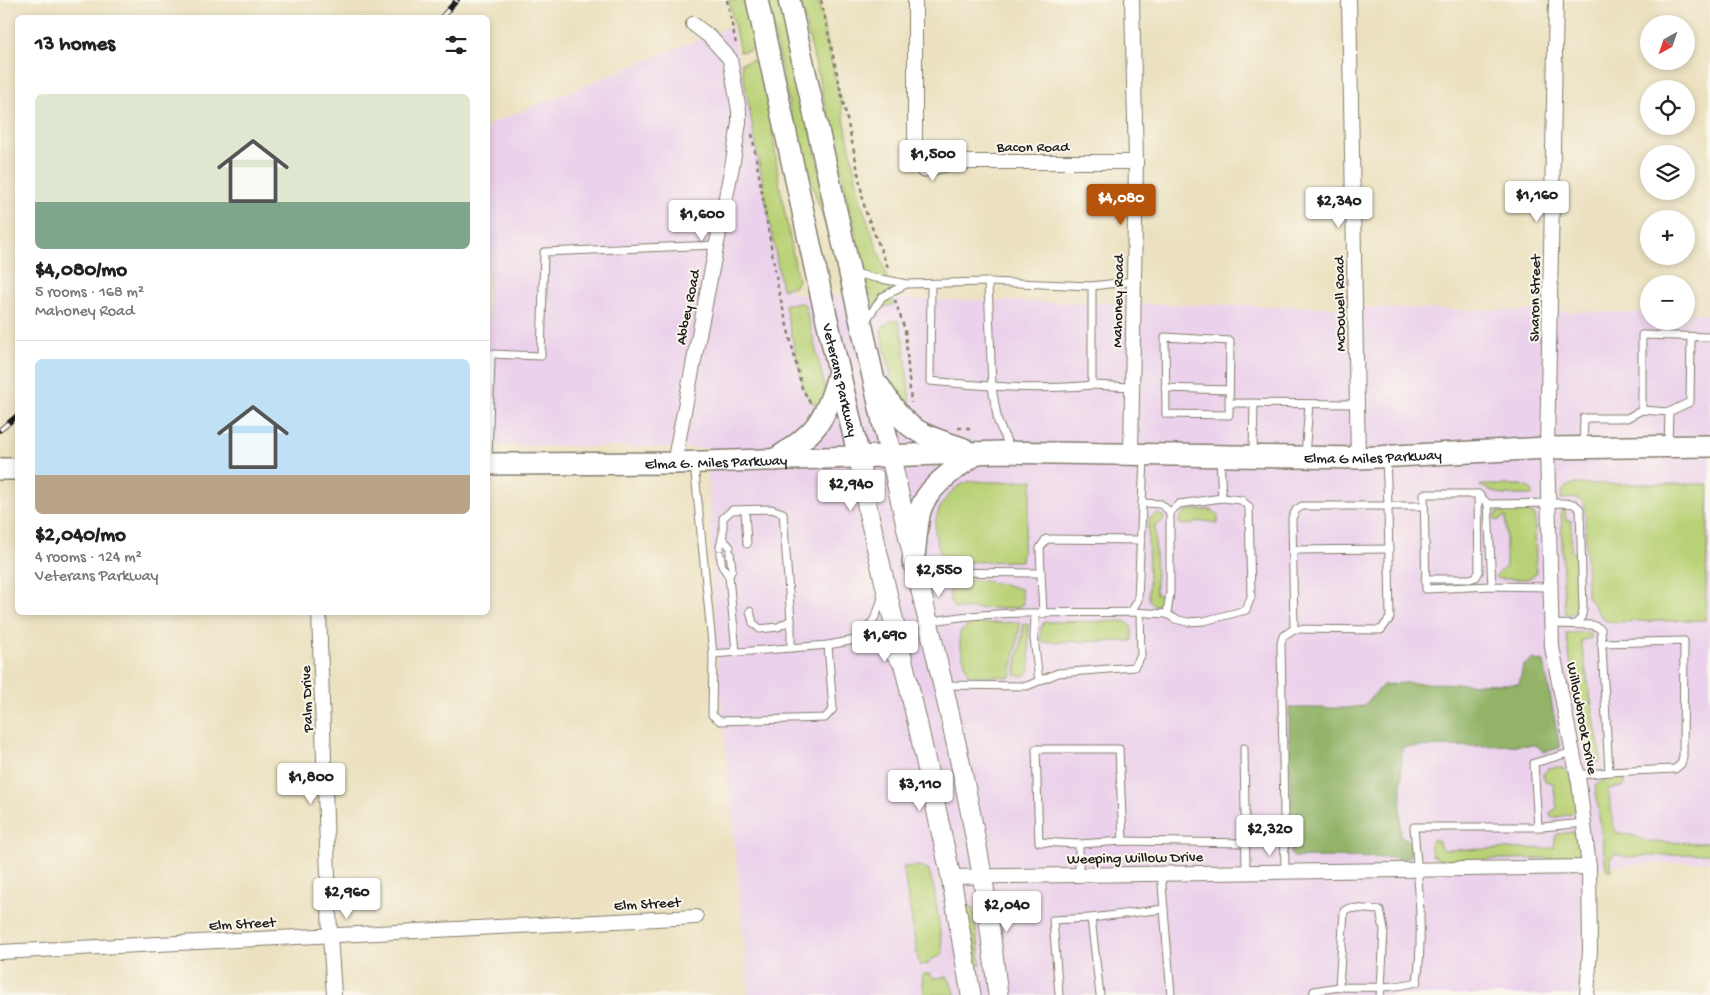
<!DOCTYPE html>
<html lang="en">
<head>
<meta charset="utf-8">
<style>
	:root { --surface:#fff; --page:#f2f2f2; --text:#222; --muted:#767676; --line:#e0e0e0; --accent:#b45309 }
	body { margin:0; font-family:"Gochi Hand",sans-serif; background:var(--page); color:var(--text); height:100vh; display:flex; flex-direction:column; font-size:19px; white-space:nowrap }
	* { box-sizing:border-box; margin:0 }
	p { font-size:16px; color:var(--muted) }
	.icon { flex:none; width:28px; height:28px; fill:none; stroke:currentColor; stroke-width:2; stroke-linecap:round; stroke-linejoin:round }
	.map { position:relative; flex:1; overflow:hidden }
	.side { position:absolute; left:15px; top:15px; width:475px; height:600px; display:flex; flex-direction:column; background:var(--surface); border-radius:8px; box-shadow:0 2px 8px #0003 }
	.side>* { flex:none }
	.needle { width:32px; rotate:220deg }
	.controls { position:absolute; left:1640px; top:15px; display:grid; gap:10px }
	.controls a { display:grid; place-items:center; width:55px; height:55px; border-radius:50%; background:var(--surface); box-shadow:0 2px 8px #0003; font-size:25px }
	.price { position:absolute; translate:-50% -42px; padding:0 11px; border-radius:5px; background:#fff; color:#222; font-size:16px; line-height:32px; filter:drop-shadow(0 1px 2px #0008) }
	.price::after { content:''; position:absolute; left:50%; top:30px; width:15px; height:11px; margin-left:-8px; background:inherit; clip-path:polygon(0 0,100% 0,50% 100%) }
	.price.selected { background:var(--accent); color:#fff }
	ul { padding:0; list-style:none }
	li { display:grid; align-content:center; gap:10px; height:265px; padding:0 20px }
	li+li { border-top:1px solid var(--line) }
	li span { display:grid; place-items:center; height:155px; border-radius:8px; color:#555 }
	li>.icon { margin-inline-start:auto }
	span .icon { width:90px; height:90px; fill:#fffc; stroke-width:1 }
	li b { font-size:21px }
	h2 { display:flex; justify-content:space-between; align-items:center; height:60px; padding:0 20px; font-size:21px }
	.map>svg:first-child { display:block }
	.built { fill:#ebd1eb }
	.green { fill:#b9d176; stroke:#6a7649 }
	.forest { fill:#92b367; stroke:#576842 }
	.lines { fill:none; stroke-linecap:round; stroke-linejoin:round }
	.service-casing { stroke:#847e6e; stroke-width:9 }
	.minor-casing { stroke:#847e6e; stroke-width:16 }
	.secondary-casing { stroke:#847e6e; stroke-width:21 }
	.primary-casing { stroke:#847e6e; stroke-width:24 }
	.path { stroke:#847e6e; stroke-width:2.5; stroke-dasharray:4 4; stroke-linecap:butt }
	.service { stroke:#fff; stroke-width:7 }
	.minor { stroke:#fff; stroke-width:14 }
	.secondary { stroke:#fff; stroke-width:19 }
	.primary { stroke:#fff; stroke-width:21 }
	.rail-casing { stroke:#1c1c1c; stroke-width:5.5 }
	.rail { stroke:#fbf7ec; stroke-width:4; stroke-dasharray:11; stroke-linecap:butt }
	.labels { text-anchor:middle; stroke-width:4; stroke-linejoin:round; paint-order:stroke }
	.street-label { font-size:15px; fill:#1c1c1c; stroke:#fbf7ec }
</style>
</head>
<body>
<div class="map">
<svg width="1710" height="995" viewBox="0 0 1710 995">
	<rect width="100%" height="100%" fill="#fbf7ec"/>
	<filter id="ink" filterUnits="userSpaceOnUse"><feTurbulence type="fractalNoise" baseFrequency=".02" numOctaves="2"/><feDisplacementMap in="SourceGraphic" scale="10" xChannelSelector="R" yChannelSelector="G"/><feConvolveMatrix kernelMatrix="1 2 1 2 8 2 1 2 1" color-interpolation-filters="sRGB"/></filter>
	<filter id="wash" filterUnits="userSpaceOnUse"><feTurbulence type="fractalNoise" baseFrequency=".0096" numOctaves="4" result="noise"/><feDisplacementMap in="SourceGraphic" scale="20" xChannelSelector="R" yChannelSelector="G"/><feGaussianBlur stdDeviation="1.12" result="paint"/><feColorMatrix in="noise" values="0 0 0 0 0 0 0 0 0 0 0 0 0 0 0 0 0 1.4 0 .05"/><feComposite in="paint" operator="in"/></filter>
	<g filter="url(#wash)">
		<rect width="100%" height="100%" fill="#ebe1c0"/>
		<path class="built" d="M731 26 792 294 895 299 1649 313V321H1686V313L1710 314V861L1589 867 1585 995H749L716 644 707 448 488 445V125Z"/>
		<g class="green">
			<path d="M729 0H747L755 41V45L750 50 740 52Z"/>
			<path d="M767 0H781L835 237 830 238 796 137Z"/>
			<path d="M800 0H818L841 103 861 203 883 264 894 304C887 307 881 308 873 305 868 295 867 282 865 271 858 239 848 210 843 178Z"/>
			<path d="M753 60 761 67 769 106 779 182 798 280 795 286 782 289 741 63Z"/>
			<path d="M802 303 805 305 825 387 822 405 812 403 804 390 785 306V304Z"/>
			<path d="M898 320 904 342 911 414 900 405 892 380 881 333 882 328 889 322Z"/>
			<path d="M1033 480 1021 561 962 562 942 559C940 550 935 539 935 530 934 512 949 487 968 482 974 480 984 482 991 482 1005 482 1019 481 1033 480Z"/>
			<path d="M1573 484H1709L1705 620 1608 622 1601 616 1587 596 1585 506C1579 495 1572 499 1561 499 1561 491 1565 486 1573 484Z"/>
			<path d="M1481 485H1521L1531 489 1533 495H1503L1480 486Z"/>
			<path d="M1561 507 1565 510 1566 520 1572 521 1571 551 1577 553V607L1575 612 1569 614 1565 613 1563 587Z"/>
			<path d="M1190 510H1211L1218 514V524C1212 522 1206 520 1198 522 1190 524 1188 527 1179 523 1179 515 1184 513 1190 510Z"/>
			<path d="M1527 511 1535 515 1536 574 1528 579H1497L1495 577 1506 566V516L1497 521 1494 518 1498 512Z"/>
			<path d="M1159 514 1163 516 1164 520 1155 526 1156 595H1164L1165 601 1155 606 1151 603 1149 599 1148 523 1149 518 1155 515Z"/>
			<path d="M977 580 1003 584 1021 589 1023 604 1016 608 955 609 950 601V585L954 581Z"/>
			<path d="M1124 621C1134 624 1132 633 1132 641L1040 642 1041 628 1044 622Z"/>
			<path d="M1019 622 1020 625 1011 677 968 675 960 644V632L971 624Z"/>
			<path d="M1024 624H1028L1030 669C1027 676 1022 677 1015 675Z"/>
			<path d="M1587 632 1591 635V638L1581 641 1601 758 1599 763 1589 760 1576 699 1566 633Z"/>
			<path d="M1557 767C1574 767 1575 795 1576 809L1571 814 1553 818 1550 816V813L1557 808 1553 783 1545 781 1543 774 1549 768Z"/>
			<path d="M1614 778H1622L1626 781 1623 787 1608 789 1615 832 1636 836 1648 842 1710 843V853L1628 857 1615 854 1611 857V870L1608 871 1606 869 1595 786 1604 780Z"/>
			<path d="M1573 832 1578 833 1581 838C1580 847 1581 854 1572 858L1440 860 1432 855 1430 844 1432 840H1438L1442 850 1554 848 1555 838 1557 834Z"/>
			<path d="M920 866 929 871 934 889 943 953 940 956 928 961 929 964 919 965 903 867Z"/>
			<path d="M968 905 972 907 975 916 972 919 973 923H975L981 965 977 966 966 910Z"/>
			<path d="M922 974H931L933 978 948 977 956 995H924Z"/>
		</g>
		<path class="forest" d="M1532 659 1544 662 1560 748 1544 752 1536 745 1402 747 1400 836 1407 839 1413 848 1409 858 1293 857 1291 854 1289 708H1346L1363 706 1383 685 1404 683 1519 684 1523 666Z"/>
	</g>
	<g filter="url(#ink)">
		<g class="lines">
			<g class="service-casing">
				<g id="service">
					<path d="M854 272C870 279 889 279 906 284L882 297 865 322"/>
					<path d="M906 284 988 282"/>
					<path d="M931 284 930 381C984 386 1038 391 1092 385"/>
					<path d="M1092 286 1134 281"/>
					<path d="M1165 337 1230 341 1229 415 1166 414Z"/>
					<path d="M1165 388 1229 390"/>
					<path d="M1229 403 1357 404"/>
					<path d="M1642 410 1669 412 1668 444"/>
					<path d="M1669 412 1690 402 1691 337"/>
					<path d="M1583 446 1584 418H1627L1642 410V335L1710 337"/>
					<path d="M1010 448 998 422 992 387 988 282 1092 286V385L1132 387"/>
					<path d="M1253 453 1254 403"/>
					<path d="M1305 456 1309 404"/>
					<path d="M1220 458 1222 498"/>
					<path d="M1386 459 1388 506H1424"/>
					<path d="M488 462 491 354 541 356 544 252 716 245"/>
					<path d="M694 463 713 654 828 645 855 640"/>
					<path d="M1142 503 1161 504 1170 512"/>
					<path d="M1488 504 1563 503 1574 504 1580 509 1583 610 1581 619 1575 624"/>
					<path d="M1302 506H1388L1390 618 1381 630 1294 629 1292 518 1296 510Z"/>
					<path d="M745 510 747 544"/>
					<path d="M722 538 730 547"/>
					<path d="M720 547 723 534V518L732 510 771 509 783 513 791 620V648"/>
					<path d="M1293 550 1389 549"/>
					<path d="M720 554 722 566 729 576 736 652"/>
					<path d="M919 572 1041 573 1040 548 1046 539 1140 540"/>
					<path d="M1041 573 1043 614"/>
					<path d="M729 576 732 569 730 553"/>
					<path d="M1425 579H1470L1476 577 1479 572 1478 494"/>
					<path d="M1492 586 1488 504 1478 494H1424L1426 589 1492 586 1550 587"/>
					<path d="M882 597C877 617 872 626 855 640 879 645 882 645 897 665"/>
					<path d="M750 611 753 623 760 629 778 627 791 620"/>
					<path d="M1131 612 1167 614 1175 619 1187 622 1204 621 1246 610 1251 597 1249 507 1241 500 1222 498 1179 504 1170 512V593L1167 614"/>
					<path d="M1035 614 1034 638 1039 681"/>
					<path d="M929 622C995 609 1064 614 1131 612L1138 600 1144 458"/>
					<path d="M1551 624 1593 625 1601 629 1609 772 1578 775"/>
					<path d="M1601 643 1684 641 1683 757 1681 764 1675 769 1609 772"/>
					<path d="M713 654 712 715 720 721 825 718 833 709 828 645"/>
					<path d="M943 685 1027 686 1058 673 1134 667 1141 656 1140 613"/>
					<path d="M1244 748 1246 871"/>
					<path d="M1538 827 1534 763 1573 752"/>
					<path d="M1079 844 1123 841 1245 843"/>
					<path d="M1285 871 1281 643 1283 636 1294 629"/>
					<path d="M1161 873 1171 995"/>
					<path d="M1079 874V844L1039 842 1036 749H1119L1123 841"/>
					<path d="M1091 918 1164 909"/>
					<path d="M1059 995 1053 920 1091 918 1100 995"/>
					<path d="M1313 995 1314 991 1339 987"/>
					<path d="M1380 995 1381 988 1384 930 1380 910 1349 908 1344 911 1339 987C1366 987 1391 989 1417 982 1424 931 1418 878 1414 827H1543L1584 823"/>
				</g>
			</g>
			<g class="minor-casing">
				<g id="minor">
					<path d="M915 0V159L923 170 955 162H1136"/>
					<path d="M1349 0 1358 458"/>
					<path d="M1556 0 1547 448 1552 647 1579 783 1589 867 1590 950 1587 995"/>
					<path d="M1131 453 1136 162 1132 0"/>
					<path d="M674 463 733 161 739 123V111L730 59 710 37 693 24"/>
					<path d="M319 612 330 935 334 995"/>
					<path d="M951 877 1589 867"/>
					<path d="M0 952 696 917"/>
				</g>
			</g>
			<g class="secondary-casing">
				<g id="secondary">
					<path d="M891 457C920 596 958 734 982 875 989 915 993 955 998 995"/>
					<path d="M859 458 868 511 917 721 951 877 971 995"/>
				</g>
			</g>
			<g class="primary-casing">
				<g id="primary">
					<path id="s1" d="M757 0 818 281 859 458"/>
					<path d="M789 0 891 457"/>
					<path d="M879 386C887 398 894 411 905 421 919 436 945 442 964 449"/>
					<path d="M774 460C814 435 826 421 838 375"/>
					<path id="s2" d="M488 464 674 463 1001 452 1358 458 1547 448 1710 446"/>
					<path d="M0 469H18"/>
					<path d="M913 562C916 546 916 527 920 511 927 486 957 468 977 453"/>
				</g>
			</g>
			<g class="path">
				<path d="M727 0 736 44"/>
				<path d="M821 0 855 156 865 210 889 270"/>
				<path d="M752 134 778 288 802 388 810 403"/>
				<path d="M895 300 905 330 911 403"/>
				<path d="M958 428H974"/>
			</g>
			<use href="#service" class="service"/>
			<use href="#minor" class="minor"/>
			<use href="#secondary" class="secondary"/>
			<use href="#primary" class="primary"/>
			<g class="rail-casing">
				<g id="rail">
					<path d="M441 18 457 0"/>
					<path d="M0 430 18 415"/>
				</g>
			</g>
			<use href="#rail" class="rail"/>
		</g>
	</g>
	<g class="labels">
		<g class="street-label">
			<text x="1033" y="151">Bacon Road</text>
			<text transform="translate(1534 298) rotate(-89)" y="5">Sharon Street</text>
			<text transform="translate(1117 301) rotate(-89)" y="5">Mahoney Road</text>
			<text transform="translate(1339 304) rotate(-91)" y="5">McDowell Road</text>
			<text transform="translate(687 307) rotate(-79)" y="5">Abbey Road</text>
			<text dy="5" stroke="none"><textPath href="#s1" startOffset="389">Veterans Parkway</textPath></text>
			<text dy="5" stroke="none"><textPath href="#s2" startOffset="885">Elma G Miles Parkway</textPath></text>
			<text dy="5" stroke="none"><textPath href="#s2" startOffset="228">Elma G. Miles Parkway</textPath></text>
			<text transform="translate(306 699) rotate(-92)" y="5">Palm Drive</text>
			<text transform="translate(1583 718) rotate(79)" y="5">Willowbrook Drive</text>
			<text transform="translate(1135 857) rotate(-1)" y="5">Weeping Willow Drive</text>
			<text transform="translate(647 903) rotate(-3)" y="5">Elm Street</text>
			<text transform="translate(242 923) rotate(-3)" y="5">Elm Street</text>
		</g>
	</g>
</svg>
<div class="controls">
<a><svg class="needle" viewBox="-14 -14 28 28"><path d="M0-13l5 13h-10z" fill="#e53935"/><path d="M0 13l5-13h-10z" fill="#767676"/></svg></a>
<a><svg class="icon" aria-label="locate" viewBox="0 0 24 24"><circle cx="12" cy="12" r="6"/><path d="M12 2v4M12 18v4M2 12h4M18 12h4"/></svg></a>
<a><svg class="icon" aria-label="layers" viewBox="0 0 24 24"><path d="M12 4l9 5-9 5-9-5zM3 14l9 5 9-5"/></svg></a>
<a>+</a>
<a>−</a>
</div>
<b class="price" style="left:933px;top:182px">$1,500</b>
<b class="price" style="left:1537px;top:223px">$1,160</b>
<b class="price selected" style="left:1121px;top:226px">$4,080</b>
<b class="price" style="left:1339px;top:229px">$2,340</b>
<b class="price" style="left:702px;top:242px">$1,600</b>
<b class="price" style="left:851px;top:512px">$2,940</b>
<b class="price" style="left:939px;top:598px">$2,550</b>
<b class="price" style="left:885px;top:663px">$1,690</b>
<b class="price" style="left:311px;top:805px">$1,800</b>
<b class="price" style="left:920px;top:812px">$3,110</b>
<b class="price" style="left:1270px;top:857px">$2,320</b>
<b class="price" style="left:347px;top:920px">$2,960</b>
<b class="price" style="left:1007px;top:933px">$2,040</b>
<section class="side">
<h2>13 homes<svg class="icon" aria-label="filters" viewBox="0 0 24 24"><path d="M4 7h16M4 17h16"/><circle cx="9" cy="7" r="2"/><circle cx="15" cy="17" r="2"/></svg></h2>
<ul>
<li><span style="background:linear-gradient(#dfe7d0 70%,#7fa58c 0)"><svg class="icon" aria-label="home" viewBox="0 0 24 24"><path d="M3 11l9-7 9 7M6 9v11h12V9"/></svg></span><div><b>$4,080/mo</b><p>5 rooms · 168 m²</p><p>Mahoney Road</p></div></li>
<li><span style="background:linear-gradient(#bfe0f5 75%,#b9a48a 0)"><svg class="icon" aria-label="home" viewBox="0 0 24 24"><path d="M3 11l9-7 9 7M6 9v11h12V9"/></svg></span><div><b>$2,040/mo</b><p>4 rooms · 124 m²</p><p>Veterans Parkway</p></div></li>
</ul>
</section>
</div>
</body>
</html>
